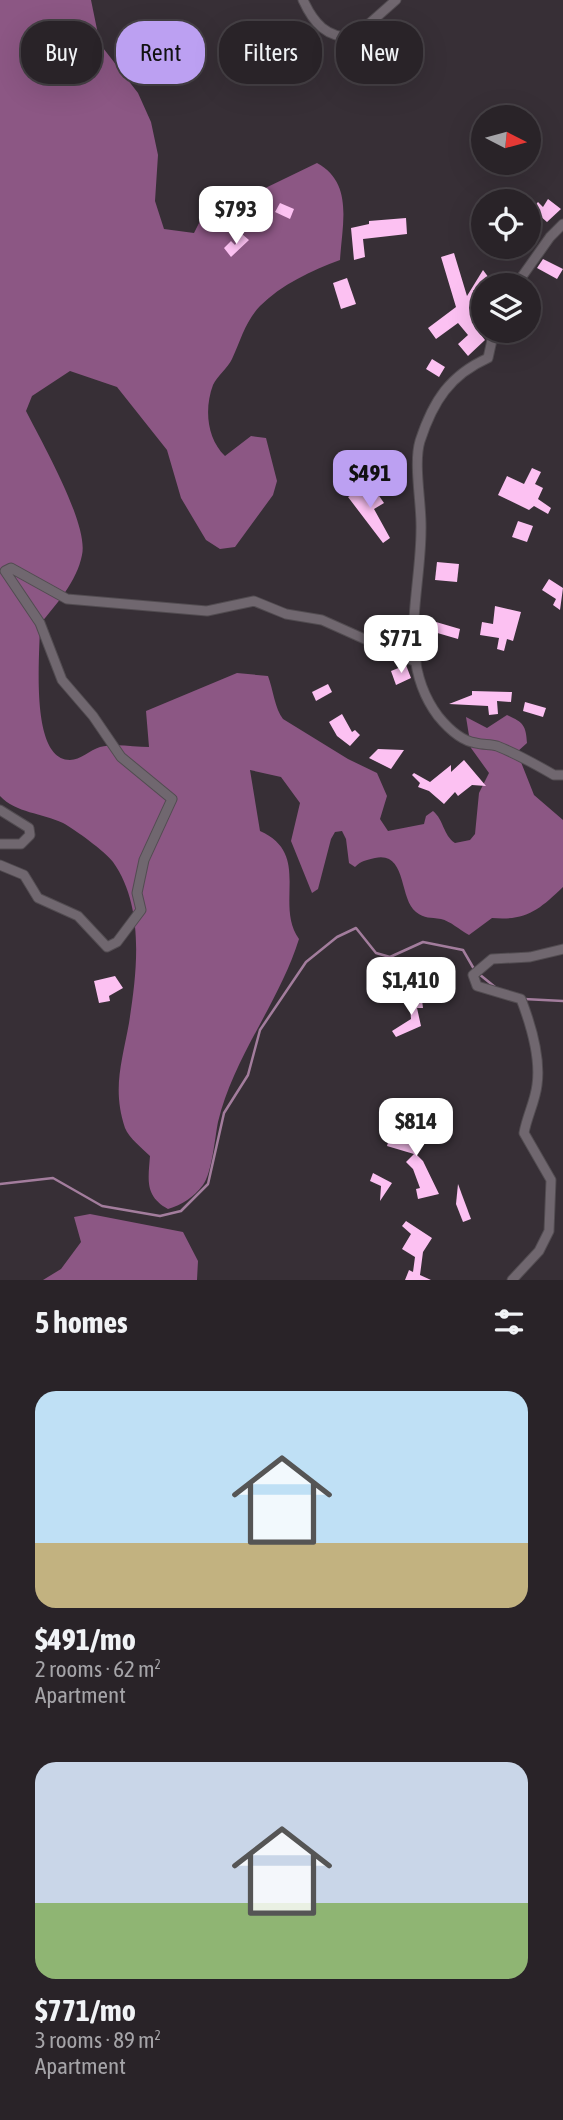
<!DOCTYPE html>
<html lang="en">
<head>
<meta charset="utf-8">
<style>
	:root { --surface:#292328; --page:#352f34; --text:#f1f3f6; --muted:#a5a4a8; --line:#454045; --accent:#bca0f2 }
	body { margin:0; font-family:"Asap Condensed",sans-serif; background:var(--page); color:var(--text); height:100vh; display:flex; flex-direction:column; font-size:26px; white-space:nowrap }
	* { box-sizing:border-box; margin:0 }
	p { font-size:23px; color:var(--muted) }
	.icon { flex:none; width:38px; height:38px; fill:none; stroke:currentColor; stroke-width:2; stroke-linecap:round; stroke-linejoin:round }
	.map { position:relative; height:1280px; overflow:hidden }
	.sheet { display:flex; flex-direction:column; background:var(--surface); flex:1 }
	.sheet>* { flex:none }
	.hud { position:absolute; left:21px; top:21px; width:522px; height:63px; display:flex; gap:14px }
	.needle { width:46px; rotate:96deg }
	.tools { position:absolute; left:471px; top:105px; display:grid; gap:14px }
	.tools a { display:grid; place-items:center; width:70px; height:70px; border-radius:50%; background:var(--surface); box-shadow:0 7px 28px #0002,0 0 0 2px var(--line); font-size:35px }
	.price { position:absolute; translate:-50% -60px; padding:0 16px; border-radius:14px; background:#fff; color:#222; font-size:23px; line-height:46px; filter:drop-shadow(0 2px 4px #0008) }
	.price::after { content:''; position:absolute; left:50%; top:42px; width:21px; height:16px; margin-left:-10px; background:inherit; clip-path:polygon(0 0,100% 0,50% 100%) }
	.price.on { background:var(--accent); color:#111 }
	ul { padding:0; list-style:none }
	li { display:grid; align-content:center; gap:14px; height:371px; padding:0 35px }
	li span { display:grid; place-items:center; height:217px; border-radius:21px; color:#555 }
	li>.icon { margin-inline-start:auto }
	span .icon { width:126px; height:126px; fill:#fffc; stroke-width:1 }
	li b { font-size:30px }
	h2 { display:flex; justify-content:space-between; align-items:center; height:84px; padding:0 35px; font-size:30px }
	.chip { padding:0 24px; border-radius:28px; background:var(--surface); box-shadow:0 7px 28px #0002,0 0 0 2px var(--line); font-size:24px; line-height:63px }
	.chip.on { background:var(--accent); color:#111 }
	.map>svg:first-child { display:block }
	.forest { fill:#8c5784 }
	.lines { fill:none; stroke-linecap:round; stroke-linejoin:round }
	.stream { stroke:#a37d9d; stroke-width:2.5 }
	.building { fill:#fcc1f2 }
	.minor-casing { stroke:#524c51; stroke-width:11 }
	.minor { stroke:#70676f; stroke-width:9 }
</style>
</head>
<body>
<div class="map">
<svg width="563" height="1280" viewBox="0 0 563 1280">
	<rect width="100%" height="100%" fill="#372f36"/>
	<g class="forest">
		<path d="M0 0H91L100 44 138 93 151 122 158 155 155 201 164 229 194 233 201 219 317 163C354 183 342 225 340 260 312 270 281 285 260 306 245 322 241 340 232 359 228 368 217 376 213 385 204 409 207 439 225 456L251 436 266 438 277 481 273 495 235 547 220 549 206 540 181 498 167 450 117 387 70 371 32 396 26 411C41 441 89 524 82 555 77 581 56 605 40 624 40 653 29 760 70 760 80 760 90 750 100 747 115 743 134 747 149 747L146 711 237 673 268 676C273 689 275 709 283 719L348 759 377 773 387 796 380 819 388 831 424 824 426 816 433 811C444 820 443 835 455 843L470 840 475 834 479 793 489 773 471 748 466 717 487 728 507 715C523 722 526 725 527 743L517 752 534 795 563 820V887C539 910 526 921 492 918L469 935C460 930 450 921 441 919 430 917 425 919 416 912 399 899 407 851 375 858 366 860 361 861 355 867L349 863 346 839 342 831 335 832 331 839 318 889 312 893 291 841 300 803 281 777 250 770 260 831C312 854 274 904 299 939 279 1003 234 1056 218 1122 215 1137 212 1173 203 1185 194 1197 182 1205 168 1209 145 1196 148 1181 150 1156 142 1148 129 1138 125 1128 112 1089 122 1062 129 1023 137 972 145 907 113 862 106 852 74 829 63 823 42 813 16 813 0 796Z"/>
		<path d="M90 1214 183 1232 198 1261 197 1280H43L61 1269 81 1242 74 1217Z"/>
	</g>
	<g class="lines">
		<g class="stream">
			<path d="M479 974 495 987"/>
			<path d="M524 999 563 1001"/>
			<path d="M0 1184 53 1178 102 1206 160 1216 181 1211 208 1184 224 1113 248 1075 260 1030 306 962 337 937 356 928 376 953 390 957 423 942 463 950 474 969"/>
		</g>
	</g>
	<g class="building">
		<path d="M548 199 561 209 547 222 532 209 538 202 543 207Z"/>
		<path d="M280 203 294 209 290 219 275 212Z"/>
		<path d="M406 218 407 234 363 239 365 257 354 260 351 228 369 224V221Z"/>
		<path d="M242 234 249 240 231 257 224 248 231 241 235 245Z"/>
		<path d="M454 253 467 296 483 270 489 278 483 285V295L473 290 483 312V323L474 326 485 340 468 356 458 344 468 335 458 323 436 339 428 328 456 307 441 257Z"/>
		<path d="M543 259 563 269 557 279 537 268Z"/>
		<path d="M347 278 356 304 341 309 333 283Z"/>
		<path d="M432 359 445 367 439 377 426 369Z"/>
		<path d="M532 468 541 472 535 484 543 488 538 499 551 508 548 514 534 506 529 510 498 495 507 476 524 484Z"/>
		<path d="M371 484 384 503 374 509 390 538 383 543 348 497Z"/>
		<path d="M518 521 533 526 527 542 512 537Z"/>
		<path d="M437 562 459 564 457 582 435 580Z"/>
		<path d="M549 579 563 588 560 610 553 605 556 599 542 590Z"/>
		<path d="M495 606 521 612 513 641 507 639 504 651 497 649 499 638 480 635 482 622 493 624Z"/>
		<path d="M436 622 460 629 458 639 434 632Z"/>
		<path d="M406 665 411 678 396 685 391 671Z"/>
		<path d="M328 684 332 692 316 701 312 692Z"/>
		<path d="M472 691 512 692 511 702 497 701 498 714 489 715 488 706 449 704 472 695Z"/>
		<path d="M525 702 546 708 543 717 523 711Z"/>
		<path d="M342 714 352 732 355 730 360 735 350 746 337 736 329 722Z"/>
		<path d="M378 749 404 750 391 769 369 758Z"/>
		<path d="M464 760 486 786 472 785 458 796 455 792 444 804 429 791 418 787 420 783 412 775 414 773 430 782 451 765V772Z"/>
		<path d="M115 976 123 988 109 996 110 1001 99 1003 94 981Z"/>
		<path d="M409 992H413L415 1000H422L423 1008H417L421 1026 396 1037 392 1031 411 1019Z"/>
		<path d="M410 1110 423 1116 416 1131H420L416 1154 423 1161 439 1194 418 1199 416 1189 420 1188 413 1169 406 1162 414 1154 387 1146 390 1135 411 1140 414 1121 407 1117Z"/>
		<path d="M373 1173 392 1183 380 1201 381 1186 370 1181Z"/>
		<path d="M458 1184 471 1219 463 1222 456 1204Z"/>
		<path d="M406 1221 432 1238 423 1252 420 1275 431 1280H405L409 1270 413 1272 415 1257 402 1249 411 1234 402 1226Z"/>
	</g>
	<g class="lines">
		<g class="minor-casing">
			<g id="minor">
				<path d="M303 0C314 24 326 37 353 38L396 0"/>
				<path d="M516 285 550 237 563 224"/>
				<path d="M494 331 488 358C450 375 433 401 420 441 413 465 422 504 421 530 421 593 396 660 438 716 447 727 461 741 476 743 483 745 490 744 497 746 517 754 535 764 554 775H563"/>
				<path d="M0 810 29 828 30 835 21 844H0"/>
				<path d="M0 865 24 875 38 898 78 916 107 947 117 942 141 910 137 893 144 860 172 799 121 757 93 716 62 680 40 623 5 571 11 568 67 599 207 611 254 601 286 614 322 620 416 662"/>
				<path d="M512 1280 539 1251 549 1231 551 1180 524 1133C527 1116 535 1102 537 1085 541 1057 531 1025 521 999L477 986 473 975 492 959 530 957 563 949"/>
			</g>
		</g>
		<use href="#minor" class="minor"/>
	</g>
</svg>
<div class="tools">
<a><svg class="needle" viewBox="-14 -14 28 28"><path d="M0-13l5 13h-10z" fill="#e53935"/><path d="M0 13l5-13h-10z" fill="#a5a4a8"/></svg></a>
<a><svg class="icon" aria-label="locate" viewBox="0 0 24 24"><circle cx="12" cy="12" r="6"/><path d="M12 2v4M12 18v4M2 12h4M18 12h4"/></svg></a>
<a><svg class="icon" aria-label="layers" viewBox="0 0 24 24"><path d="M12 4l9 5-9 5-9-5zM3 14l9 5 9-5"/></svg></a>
</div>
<b class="price" style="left:236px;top:246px">$793</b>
<b class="price on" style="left:370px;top:510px">$491</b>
<b class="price" style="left:401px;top:675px">$771</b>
<b class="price" style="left:411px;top:1017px">$1,410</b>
<b class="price" style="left:416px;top:1158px">$814</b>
<div class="hud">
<a class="chip">Buy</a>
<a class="chip on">Rent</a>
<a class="chip">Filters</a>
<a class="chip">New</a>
</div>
</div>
<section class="sheet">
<h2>5 homes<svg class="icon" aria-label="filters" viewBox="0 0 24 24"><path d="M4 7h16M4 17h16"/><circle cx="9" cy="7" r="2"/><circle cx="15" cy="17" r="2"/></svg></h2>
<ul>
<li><span style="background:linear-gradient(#bfe0f5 70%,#c2b280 0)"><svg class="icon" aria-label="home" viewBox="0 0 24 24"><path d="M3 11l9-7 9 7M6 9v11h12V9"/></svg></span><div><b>$491/mo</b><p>2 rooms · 62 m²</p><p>Apartment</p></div></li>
<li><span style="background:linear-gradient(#c9d6e8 65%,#8fb573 0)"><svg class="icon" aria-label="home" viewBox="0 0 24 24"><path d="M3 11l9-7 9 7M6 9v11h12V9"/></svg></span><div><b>$771/mo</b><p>3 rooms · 89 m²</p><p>Apartment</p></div></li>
</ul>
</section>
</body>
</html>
